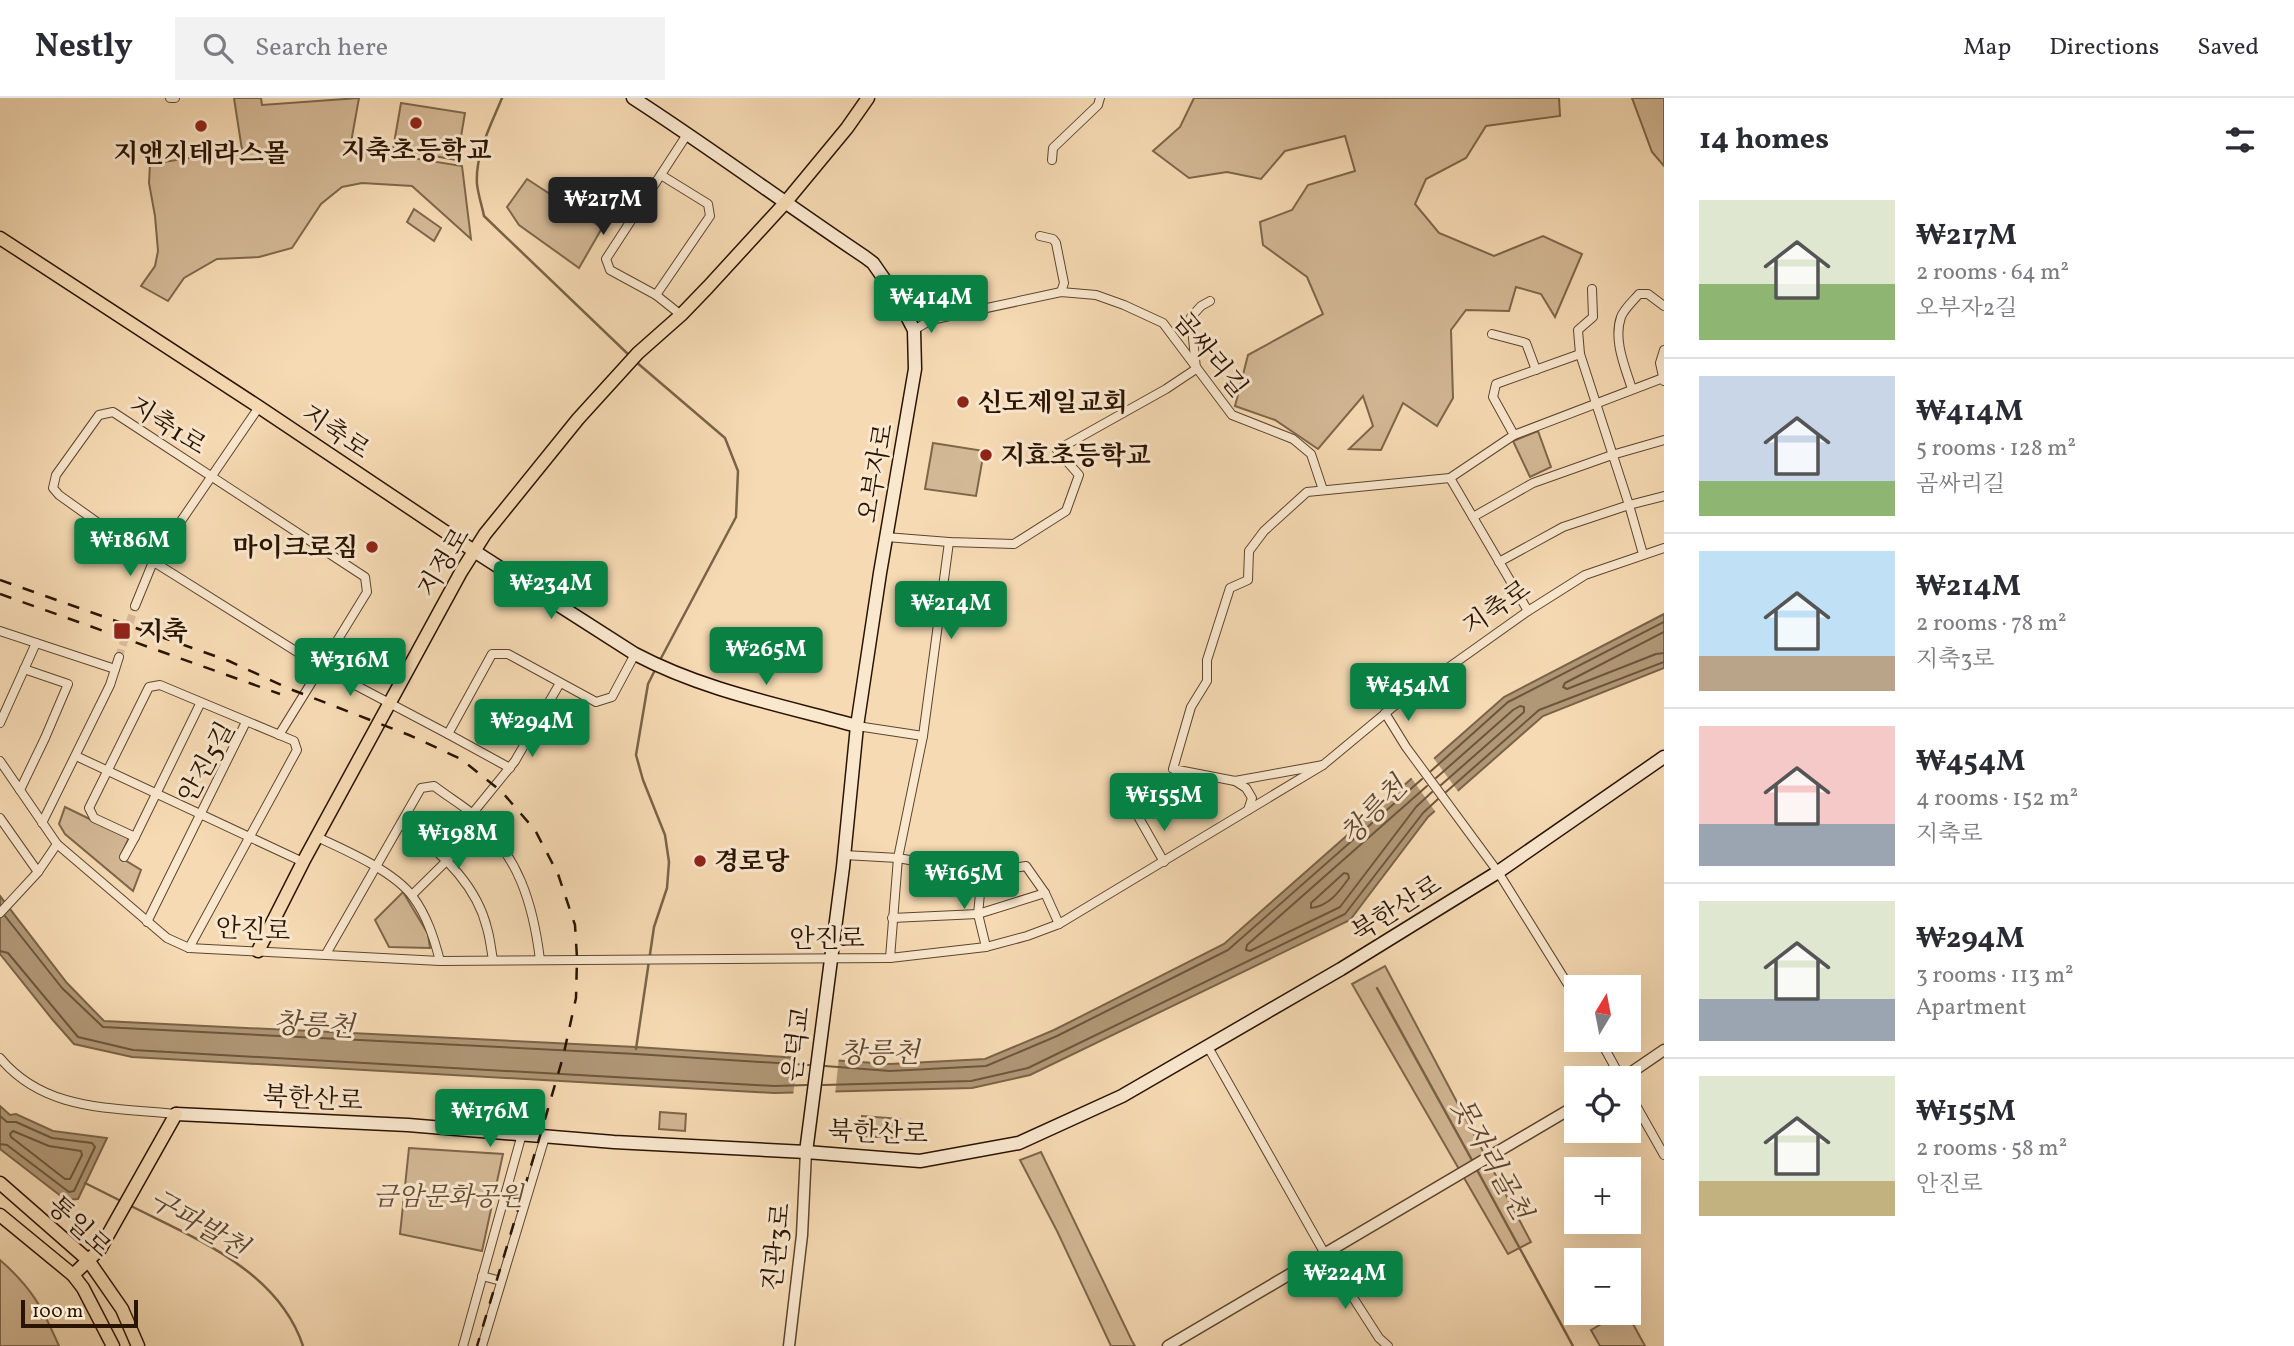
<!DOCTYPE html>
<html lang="en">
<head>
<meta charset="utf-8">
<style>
	:root { --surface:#fff; --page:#f2f2f3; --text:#2b2b33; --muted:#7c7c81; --line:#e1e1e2; --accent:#0b8043 }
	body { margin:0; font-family:Vollkorn,"Noto Serif KR",serif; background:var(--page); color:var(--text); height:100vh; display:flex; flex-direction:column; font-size:26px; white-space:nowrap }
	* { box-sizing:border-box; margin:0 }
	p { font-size:23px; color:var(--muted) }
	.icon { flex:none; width:38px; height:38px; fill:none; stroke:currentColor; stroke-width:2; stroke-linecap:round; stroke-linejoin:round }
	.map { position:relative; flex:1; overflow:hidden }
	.drawer { display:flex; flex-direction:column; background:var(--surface); width:630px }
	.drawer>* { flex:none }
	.needle { width:46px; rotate:10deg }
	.buttons { position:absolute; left:1564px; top:877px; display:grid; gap:14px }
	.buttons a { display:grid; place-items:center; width:77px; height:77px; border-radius:0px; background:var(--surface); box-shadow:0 7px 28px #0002; font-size:35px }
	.scale { position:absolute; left:21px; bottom:18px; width:117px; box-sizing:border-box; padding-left:7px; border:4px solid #291400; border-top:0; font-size:19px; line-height:24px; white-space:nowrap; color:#291400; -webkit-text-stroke:5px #f9e7ce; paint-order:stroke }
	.price { position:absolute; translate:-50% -60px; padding:0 16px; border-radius:7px; background:var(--accent); color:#fff; font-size:23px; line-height:46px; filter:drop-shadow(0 2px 4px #0008) }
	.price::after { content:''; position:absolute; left:50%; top:42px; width:21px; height:16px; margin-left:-10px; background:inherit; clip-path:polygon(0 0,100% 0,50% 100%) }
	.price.on { background:#222; color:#fff }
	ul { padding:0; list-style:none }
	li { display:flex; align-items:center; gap:21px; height:175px; padding:0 35px }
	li+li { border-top:2px solid var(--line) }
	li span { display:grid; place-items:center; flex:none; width:196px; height:140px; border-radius:0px; color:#555 }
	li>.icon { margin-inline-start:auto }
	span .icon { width:84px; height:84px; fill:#fffc; stroke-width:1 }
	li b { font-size:30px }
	h2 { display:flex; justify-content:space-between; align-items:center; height:84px; padding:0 35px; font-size:30px }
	header { display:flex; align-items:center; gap:42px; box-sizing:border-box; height:98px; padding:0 35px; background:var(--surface); border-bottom:2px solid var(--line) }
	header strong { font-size:33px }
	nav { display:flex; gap:38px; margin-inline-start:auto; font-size:24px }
	.search { width:490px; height:63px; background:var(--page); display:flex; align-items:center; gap:18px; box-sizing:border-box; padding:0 24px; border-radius:0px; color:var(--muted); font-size:26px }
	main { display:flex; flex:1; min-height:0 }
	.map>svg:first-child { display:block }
	.green { fill:#d3b895; stroke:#7e664a; stroke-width:2 }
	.water { fill:#b09776; stroke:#7a6347; stroke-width:2 }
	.pier { fill:#f6dab3 }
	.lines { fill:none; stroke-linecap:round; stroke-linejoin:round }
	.shore { stroke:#6c563b; stroke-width:2 }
	.stream { stroke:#7a6347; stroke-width:2.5 }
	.minor-tunnel { stroke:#d7bc98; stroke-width:8; stroke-dasharray:8 4; stroke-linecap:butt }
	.minor-casing { stroke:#5c462d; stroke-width:10 }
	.tertiary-casing { stroke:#5c462d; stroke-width:13 }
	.secondary-casing { stroke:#291400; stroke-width:15 }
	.primary-casing { stroke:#291400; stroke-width:15 }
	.minor { stroke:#f9e7ce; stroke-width:8 }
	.tertiary { stroke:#f9e7ce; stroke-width:10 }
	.secondary { stroke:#f9e7ce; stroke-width:12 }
	.primary { stroke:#f6dab3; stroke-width:12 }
	.rail { stroke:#291400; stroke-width:2.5; stroke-dasharray:12 12; stroke-linecap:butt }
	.poi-dot { fill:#8f2418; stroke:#f9e7ce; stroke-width:2.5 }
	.labels { text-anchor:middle; stroke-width:6; stroke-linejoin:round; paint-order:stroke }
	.poi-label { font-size:26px; font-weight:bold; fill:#291400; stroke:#f9e7ce; text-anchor:start }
	.street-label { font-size:26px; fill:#291400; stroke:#f9e7ce }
	.park-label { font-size:26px; font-style:italic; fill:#644d34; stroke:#f9e7ce }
	.water-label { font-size:28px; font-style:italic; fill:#5f482f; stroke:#f9e7ce }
</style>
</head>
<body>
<header>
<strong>Nestly</strong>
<div class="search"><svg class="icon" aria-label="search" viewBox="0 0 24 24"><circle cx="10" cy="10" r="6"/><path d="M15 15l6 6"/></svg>Search here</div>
<nav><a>Map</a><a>Directions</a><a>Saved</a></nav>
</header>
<main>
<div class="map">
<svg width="1664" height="1248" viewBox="0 0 1664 1248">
	<rect width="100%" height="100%" fill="#f6dab3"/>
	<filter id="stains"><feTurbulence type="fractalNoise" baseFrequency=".00286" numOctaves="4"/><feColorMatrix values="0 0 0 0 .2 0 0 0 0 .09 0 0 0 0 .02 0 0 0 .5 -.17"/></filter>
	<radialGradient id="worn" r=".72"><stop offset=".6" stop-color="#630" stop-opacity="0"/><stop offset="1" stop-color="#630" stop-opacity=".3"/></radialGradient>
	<g class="green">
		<path d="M234 0H261L262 7 359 0 350 50 462 68 471 141 412 88 362 85 342 89 321 106 292 150 259 159 217 161 184 180 168 203 141 188 155 168 158 153 155 118 149 85 150 66 242 52Z"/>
		<path d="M1194 0H1559L1560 18 1486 28 1466 60 1426 81 1415 106 1439 135 1494 158 1543 138 1582 156 1555 219 1541 196 1516 189 1509 213 1466 212 1451 232 1453 300 1437 328 1403 305 1381 352 1349 351 1373 328 1363 298 1318 351 1275 322 1235 308 1248 257 1323 216 1307 179 1263 147 1260 124 1292 112 1308 87 1355 73 1345 38 1285 53 1261 81 1227 74 1189 80 1153 53 1180 29Z"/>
		<path d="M1632 0H1664V68L1652 54Z"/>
		<path d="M401 5 465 15 457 62 393 51Z"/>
		<path d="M527 81 602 130 579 170 519 127 507 109Z"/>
		<path d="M414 111 441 130 434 143 407 124Z"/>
		<path d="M1538 333 1551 369 1530 379 1513 343Z"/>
		<path d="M933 345 984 353 976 398 925 391Z"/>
		<path d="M65 709 129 740 120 759 141 772 133 793 65 736 59 726Z"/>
		<path d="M403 794 428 836 430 850 389 849 375 822Z"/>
		<path d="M1385 868 1531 1144 1508 1156 1352 886Z"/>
		<path d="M660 1014 686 1016 685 1033 659 1031Z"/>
		<path d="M862 1018 900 1021 898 1040 861 1038Z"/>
		<path d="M409 1050 503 1056 482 1153 400 1136Z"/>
		<path d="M1041 1054 1132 1243 1135 1248H1111L1057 1133 1020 1062Z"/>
		<path d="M0 1162C32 1190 42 1209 59 1248H0Z"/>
		<path d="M1622 1214 1627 1215 1645 1248H1600L1591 1232Z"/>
	</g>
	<g class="water">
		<path d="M1664 516V570L1543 618 1428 719 1350 822 1030 977 972 990 774 995 132 959 74 946 52 921 0 856V798L67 885 104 923 636 949 890 966 985 961 1054 932 1224 846 1504 599Z"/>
		<path d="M0 1008 10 1017 16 1016 53 1033 107 1040 78 1101 66 1102 0 1051Z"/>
	</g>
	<g class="pier">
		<path d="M1432 658 1460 696 1437 716 1410 678Z"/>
		<path d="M798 956 839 959 835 997 793 998Z"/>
	</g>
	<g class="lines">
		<g class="shore">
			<path d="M1664 534 1565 585 1563 589 1567 591 1656 556 1664 555"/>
			<path d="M1431 673 1508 604 1664 524"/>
			<path d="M1436 680 1513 612 1520 608 1524 609V614L1441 687"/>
			<path d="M1427 688 1247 847 1246 852 1250 853 1340 809 1416 709 1432 694"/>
			<path d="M1446 694 1539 612 1664 564"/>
			<path d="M1344 775 1348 776 1349 780C1339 794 1329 808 1311 810V805Z"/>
			<path d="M5 818 62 890 103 929 636 956 809 967"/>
			<path d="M0 853 8 855 78 939 133 952 774 988 807 987"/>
			<path d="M825 968 890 973 986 968 1057 938 1228 852 1422 681"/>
			<path d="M823 987 971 983 1028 970 1345 816 1423 715 1438 701"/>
			<path d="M0 1018 7 1024H16L52 1040 92 1045 95 1049 74 1093 69 1094 7 1047 0 1046"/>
			<path d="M13 1033 49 1048 81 1053 82 1057 70 1081H65L11 1039 10 1036Z"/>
		</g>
		<g class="stream">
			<path d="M502 0C491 27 475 56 477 86 478 96 482 108 484 118L630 258"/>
			<path d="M635 263 725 340 738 373 736 419 659 564"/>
			<path d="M1377 890 1473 1064"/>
			<path d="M636 951 654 829 667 790 669 764 665 737 643 682 636 657 648 586 656 570"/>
			<path d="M1476 1070 1573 1248"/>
			<path d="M85 1085 123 1104"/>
			<path d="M129 1107C194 1140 278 1172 303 1248"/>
		</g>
		<path class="minor-tunnel" d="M119 559 135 508"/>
		<g class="minor-casing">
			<g id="minor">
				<path d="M170 0H175"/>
				<path d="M1052 62 1053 50 1098 7 1100 0"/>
				<path d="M1040 138 1053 141 1056 145 1064 185 1061 194"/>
				<path d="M1592 191 1593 219 1578 232 1580 256 1629 407 1643 456"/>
				<path d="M656 197 710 118 708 106 661 77"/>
				<path d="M681 217 656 197 610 172 606 161 688 35"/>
				<path d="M914 232 931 222 1061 194 1096 197 1124 207 1163 225 1232 317 1293 341 1311 356 1323 392"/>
				<path d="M1492 236 1526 245 1536 272"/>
				<path d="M1664 252 1660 265 1664 283"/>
				<path d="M1632 291C1625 269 1613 242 1621 219 1624 211 1633 203 1639 196H1648L1664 208"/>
				<path d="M113 314 365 479 367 494 321 569 146 459 59 397 53 390 56 377 99 317Z"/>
				<path d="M1514 337 1493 299 1496 286 1580 256"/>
				<path d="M1450 380 1307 394 1264 433 1249 453 1248 482 1230 490 1207 562V583L1191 609 1173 671 1235 683 1323 667 1393 609 1528 513 1585 477 1664 450"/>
				<path d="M1473 419 1533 385 1612 357 1664 342"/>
				<path d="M886 439 949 444 1014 446 1066 413 1079 377 1057 352 1166 291 1196 271 1191 219 1201 208 1210 203"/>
				<path d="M1499 464 1563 429 1629 407 1664 398"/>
				<path d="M135 508 153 464 259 309"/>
				<path d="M1528 513 1450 380 1514 337 1663 280"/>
				<path d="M0 533 115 571"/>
				<path d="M1385 615 1406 649 1498 774 1577 901"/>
				<path d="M0 625 36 545"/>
				<path d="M857 628 923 638"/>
				<path d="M448 636 510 670"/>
				<path d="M279 637 321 569 448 636 492 556H508L596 604 612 599 635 556"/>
				<path d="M76 658 303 764"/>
				<path d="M0 663 57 746 167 840 189 850 440 863 890 860 986 849 1027 838 1059 826 1323 667"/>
				<path d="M1235 683 1246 690 1252 700 1248 712"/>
				<path d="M20 692 45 640 68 586 24 571"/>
				<path d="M472 716 515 663 560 585"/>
				<path d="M0 720 38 774"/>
				<path d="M1139 720 1164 764"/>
				<path d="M42 725 110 587 119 559"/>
				<path d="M401 726C437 750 476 785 487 830 490 840 491 851 493 862"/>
				<path d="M317 739C345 752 394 773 413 799 427 818 434 840 440 863"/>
				<path d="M844 757 898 760 982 775 1026 768 1045 795 1059 826"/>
				<path d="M124 759 135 739"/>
				<path d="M982 775 978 816 986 849"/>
				<path d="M412 797 483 727"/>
				<path d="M0 815 38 774 57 746"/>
				<path d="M892 820 978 816 1045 795"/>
				<path d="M147 824 246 624"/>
				<path d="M189 850 297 652 294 643 160 587 149 589 89 710 94 720 135 739 200 606"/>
				<path d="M326 856 421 690 434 688C447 698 462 707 474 717 518 758 533 804 540 862"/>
				<path d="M890 860 898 760 923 638 949 444"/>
				<path d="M1600 942 1621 980"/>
				<path d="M1208 949 1325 1156 1379 1240 1388 1248"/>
				<path d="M0 960C45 1014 111 1009 176 1016"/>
				<path d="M1629 995 1664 1057"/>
				<path d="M482 1178 501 1183"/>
				<path d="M463 1248 522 1036"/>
				<path d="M482 1248 545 1039"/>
			</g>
		</g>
		<g class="tertiary-casing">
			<g id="tertiary">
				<path d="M1623 980 1664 952"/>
				<path d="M789 1248 802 1137 806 1054"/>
				<path d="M1168 1248 1577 1007"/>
			</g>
		</g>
		<g class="secondary-casing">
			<g id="secondary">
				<path d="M633 0C712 51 787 107 865 159L873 165 898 201 914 232 915 271 880 475 857 628 843 769 806 1054"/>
				<path d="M474 453 635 556C705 593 781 607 857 628"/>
				<path d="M176 1016 408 1027 614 1044 806 1054 920 1063 1019 1045 1122 998 1341 871 1498 774 1664 659"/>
			</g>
		</g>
		<g class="primary-casing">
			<g id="primary">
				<path d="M0 140 259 309 474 453"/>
				<path d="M258 853 303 764 461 474 485 436 578 321 638 255 681 217 708 189 785 105 847 30 868 0"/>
				<path d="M0 1085 88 1162 122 1211 138 1248"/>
				<path d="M0 1117 73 1177 83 1190 113 1248"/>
				<path d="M73 1177 100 1151 176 1016"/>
			</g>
		</g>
		<use href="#minor" class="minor"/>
		<use href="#tertiary" class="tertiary"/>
		<use href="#secondary" class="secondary"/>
		<use href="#primary" class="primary"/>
		<g class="rail">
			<path d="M0 482 229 563 290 591 409 637 461 661 502 694 535 732 558 776 575 827 577 860 576 900 563 959 543 1028 477 1248"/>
			<path d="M0 496 280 596"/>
		</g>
	</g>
	<g class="poi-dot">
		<circle cx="416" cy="25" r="7"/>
		<circle cx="201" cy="28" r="7"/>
		<circle cx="963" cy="304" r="7"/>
		<circle cx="986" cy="357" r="7"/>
		<circle cx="372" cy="449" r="7"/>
		<rect x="113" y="524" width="18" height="18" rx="3.5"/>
		<circle cx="700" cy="763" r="7"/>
	</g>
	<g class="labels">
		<g class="poi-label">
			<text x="416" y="61" text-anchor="middle">지축초등학교</text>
			<text x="201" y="64" text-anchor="middle">지앤지테라스몰</text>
			<text x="977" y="313">신도제일교회</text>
			<text x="1000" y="366">지효초등학교</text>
			<text x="358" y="458" text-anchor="end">마이크로짐</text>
			<text x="138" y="542">지축</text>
			<text x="714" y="772">경로당</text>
		</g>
		<g class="street-label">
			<text transform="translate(1211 256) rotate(51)" y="9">곰싸리길</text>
			<text transform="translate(168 327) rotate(32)" y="9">지축1로</text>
			<text transform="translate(336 333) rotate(34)" y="9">지축로</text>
			<text transform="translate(875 375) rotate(-80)" y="9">오부자로</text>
			<text transform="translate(443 464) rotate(-59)" y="9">지정로</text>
			<text transform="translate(1496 509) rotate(-35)" y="9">지축로</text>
			<text transform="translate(206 664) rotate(-61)" y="9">안진5길</text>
			<text transform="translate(1396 810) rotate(-32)" y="9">북한산로</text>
			<text transform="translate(253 831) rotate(3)" y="9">안진로</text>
			<text x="827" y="849">안진로</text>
			<text transform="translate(796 946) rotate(-83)" y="9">은덕교</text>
			<text transform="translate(313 1000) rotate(3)" y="9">북한산로</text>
			<text transform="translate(878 1034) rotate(2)" y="9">북한산로</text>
			<text transform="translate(80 1128) rotate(43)" y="9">통일로</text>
			<text transform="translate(776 1149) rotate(-84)" y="9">진관3로</text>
		</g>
		<g class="park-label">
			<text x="448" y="1107">금암문화공원</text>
		</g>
		<g class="water-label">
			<text transform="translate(1373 712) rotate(-46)" y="10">창릉천</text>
			<text transform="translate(314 926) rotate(3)" y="10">창릉천</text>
			<text x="879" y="964">창릉천</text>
			<text transform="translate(1492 1060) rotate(61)" y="10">못자리골천</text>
			<text transform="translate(199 1125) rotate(30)" y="10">구파발천</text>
		</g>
	</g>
	<rect width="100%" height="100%" filter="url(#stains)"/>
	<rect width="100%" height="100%" fill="url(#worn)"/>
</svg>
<div class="buttons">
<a><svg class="needle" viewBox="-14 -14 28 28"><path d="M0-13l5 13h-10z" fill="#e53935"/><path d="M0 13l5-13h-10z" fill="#7c7c81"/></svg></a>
<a><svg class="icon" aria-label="locate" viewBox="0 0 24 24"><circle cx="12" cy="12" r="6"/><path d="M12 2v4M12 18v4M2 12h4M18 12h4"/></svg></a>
<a>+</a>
<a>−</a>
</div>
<div class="scale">100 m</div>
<b class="price on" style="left:603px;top:139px">₩217M</b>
<b class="price" style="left:931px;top:237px">₩414M</b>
<b class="price" style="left:130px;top:480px">₩186M</b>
<b class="price" style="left:551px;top:523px">₩234M</b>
<b class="price" style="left:951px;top:543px">₩214M</b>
<b class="price" style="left:766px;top:589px">₩265M</b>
<b class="price" style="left:350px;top:600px">₩316M</b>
<b class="price" style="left:1408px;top:625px">₩454M</b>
<b class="price" style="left:532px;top:661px">₩294M</b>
<b class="price" style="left:1164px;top:735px">₩155M</b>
<b class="price" style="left:458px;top:773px">₩198M</b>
<b class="price" style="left:964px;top:813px">₩165M</b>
<b class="price" style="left:490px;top:1051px">₩176M</b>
<b class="price" style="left:1345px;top:1213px">₩224M</b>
</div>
<section class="drawer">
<h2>14 homes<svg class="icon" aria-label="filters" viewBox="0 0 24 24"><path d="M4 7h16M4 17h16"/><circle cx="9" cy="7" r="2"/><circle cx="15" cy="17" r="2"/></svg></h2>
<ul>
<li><span style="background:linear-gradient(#dfe7d0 60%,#8fb573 0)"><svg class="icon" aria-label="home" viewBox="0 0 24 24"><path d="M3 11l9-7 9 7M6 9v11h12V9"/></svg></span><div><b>₩217M</b><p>2 rooms · 64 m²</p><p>오부자2길</p></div></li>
<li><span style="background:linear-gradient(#c9d6e8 75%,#8fb573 0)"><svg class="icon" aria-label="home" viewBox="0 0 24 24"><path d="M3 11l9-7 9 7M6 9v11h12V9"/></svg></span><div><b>₩414M</b><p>5 rooms · 128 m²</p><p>곰싸리길</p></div></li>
<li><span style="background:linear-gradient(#bfe0f5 75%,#b9a48a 0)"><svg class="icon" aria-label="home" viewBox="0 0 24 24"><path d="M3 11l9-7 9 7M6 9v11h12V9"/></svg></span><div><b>₩214M</b><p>2 rooms · 78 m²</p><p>지축3로</p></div></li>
<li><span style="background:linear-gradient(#f6c9c9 70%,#9aa5b1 0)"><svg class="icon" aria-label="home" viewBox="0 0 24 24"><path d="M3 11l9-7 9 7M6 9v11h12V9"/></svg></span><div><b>₩454M</b><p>4 rooms · 152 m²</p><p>지축로</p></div></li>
<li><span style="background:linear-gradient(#dfe7d0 70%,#9aa5b1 0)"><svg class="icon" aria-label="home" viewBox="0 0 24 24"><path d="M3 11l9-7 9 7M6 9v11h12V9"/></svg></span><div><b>₩294M</b><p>3 rooms · 113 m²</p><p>Apartment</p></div></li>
<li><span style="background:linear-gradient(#dfe7d0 75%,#c2b280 0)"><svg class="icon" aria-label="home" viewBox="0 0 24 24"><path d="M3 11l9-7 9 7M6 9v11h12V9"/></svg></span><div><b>₩155M</b><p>2 rooms · 58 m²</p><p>안진로</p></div></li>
</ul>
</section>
</main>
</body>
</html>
